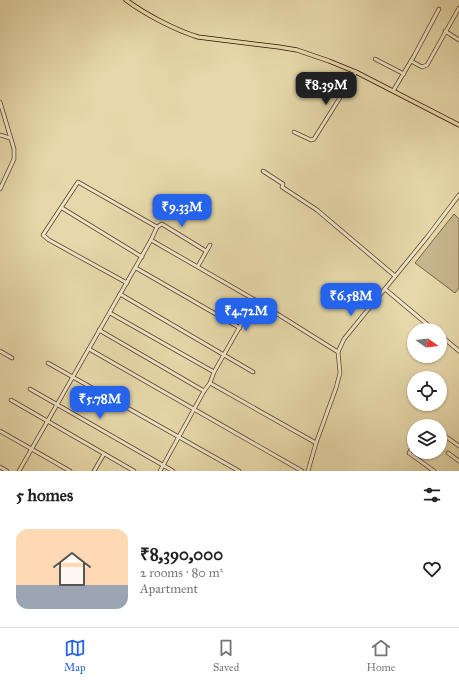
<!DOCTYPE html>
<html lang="en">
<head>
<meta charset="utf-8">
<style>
	:root { --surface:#fff; --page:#f2f2f2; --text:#222; --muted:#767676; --line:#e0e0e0; --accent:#2563eb }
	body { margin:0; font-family:"IM FELL Great Primer",serif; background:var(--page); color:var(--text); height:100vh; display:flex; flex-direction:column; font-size:15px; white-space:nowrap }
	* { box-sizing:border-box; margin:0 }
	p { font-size:13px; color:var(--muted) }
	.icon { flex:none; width:22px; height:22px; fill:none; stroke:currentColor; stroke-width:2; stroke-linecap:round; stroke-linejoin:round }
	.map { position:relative; height:471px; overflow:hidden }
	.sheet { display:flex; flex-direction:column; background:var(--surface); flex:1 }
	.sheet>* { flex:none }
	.needle { width:26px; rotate:104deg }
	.controls { position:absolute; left:407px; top:323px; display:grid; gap:8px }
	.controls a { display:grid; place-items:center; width:40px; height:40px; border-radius:50%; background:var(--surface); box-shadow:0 1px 3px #0004; font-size:20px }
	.price { position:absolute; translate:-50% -34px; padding:0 9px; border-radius:8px; background:var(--accent); color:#fff; font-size:13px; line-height:26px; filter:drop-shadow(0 1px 2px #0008) }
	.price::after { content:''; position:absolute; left:50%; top:24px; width:12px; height:9px; margin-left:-6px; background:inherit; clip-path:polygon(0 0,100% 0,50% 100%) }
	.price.active { background:#222; color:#fff }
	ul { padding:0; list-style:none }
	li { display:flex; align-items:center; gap:12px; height:100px; padding:0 16px }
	li span { display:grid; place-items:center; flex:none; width:112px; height:80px; border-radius:12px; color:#555 }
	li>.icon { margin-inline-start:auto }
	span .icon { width:48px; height:48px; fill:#fffc; stroke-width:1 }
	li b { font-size:17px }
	h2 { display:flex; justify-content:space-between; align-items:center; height:48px; padding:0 16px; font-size:17px }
	.tab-bar { display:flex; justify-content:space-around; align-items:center; height:56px; border-top:1px solid var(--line); background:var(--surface); font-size:11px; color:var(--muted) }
	.tab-bar a { display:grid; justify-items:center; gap:2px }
	.tab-bar .active { color:var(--accent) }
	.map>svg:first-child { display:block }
	.pitch { fill:#c6b68d; stroke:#786246 }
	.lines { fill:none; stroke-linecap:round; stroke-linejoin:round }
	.minor-casing { stroke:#58402a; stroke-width:4.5 }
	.major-casing { stroke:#290e00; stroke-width:5 }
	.minor { stroke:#efe6c8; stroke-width:3 }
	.major { stroke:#e6d8aa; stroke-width:3.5 }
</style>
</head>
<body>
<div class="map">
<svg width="459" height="471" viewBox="0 0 459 471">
	<rect width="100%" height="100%" fill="#e6d8aa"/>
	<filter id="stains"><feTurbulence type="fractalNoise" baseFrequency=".005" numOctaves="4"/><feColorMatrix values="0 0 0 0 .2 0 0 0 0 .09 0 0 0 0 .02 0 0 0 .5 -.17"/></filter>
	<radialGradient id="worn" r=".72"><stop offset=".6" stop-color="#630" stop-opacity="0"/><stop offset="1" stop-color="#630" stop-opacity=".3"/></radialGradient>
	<path class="pitch" d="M454 214 459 219V288L455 293 415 263Z"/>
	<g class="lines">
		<g class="minor-casing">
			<g id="minor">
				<path d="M445 31 459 40"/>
				<path d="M375 59 404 74"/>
				<path d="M411 61 422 67 427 65 459 8"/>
				<path d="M393 91 414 56 439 9"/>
				<path d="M0 102 14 149V159L0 189"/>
				<path d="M294 132 311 140 314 139 356 72"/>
				<path d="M0 135 10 138"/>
				<path d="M263 171 283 184 282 187 317 210 395 276"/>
				<path d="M62 208 142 257"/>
				<path d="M151 240 255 300 214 372 210 383 204 391 160 471"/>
				<path d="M198 266 210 245"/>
				<path d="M136 268 240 328"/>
				<path d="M127 283 49 240 43 235 78 182 157 227"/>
				<path d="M385 289 434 330"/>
				<path d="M120 294 253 372"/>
				<path d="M255 300 338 352"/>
				<path d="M110 313 214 372"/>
				<path d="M99 330 204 391"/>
				<path d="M440 335 459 351"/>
				<path d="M89 349 302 471"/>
				<path d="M0 351 12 358"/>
				<path d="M48 363 239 471"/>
				<path d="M210 383 316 443"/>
				<path d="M30 389 173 471"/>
				<path d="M11 400 134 471"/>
				<path d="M0 431 70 471"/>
				<path d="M445 436 459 446"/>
				<path d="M414 445 409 453 434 471"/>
				<path d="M448 453 459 461"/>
				<path d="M0 467 7 471"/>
				<path d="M19 471 151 240 157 227 162 224 206 251"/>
				<path d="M94 471 104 454"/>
				<path d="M308 471 316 443 336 388 340 373 338 352 344 339 428 236 459 195"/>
			</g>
		</g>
		<g class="major-casing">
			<path id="major" d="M126 0C145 14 175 30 198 37L279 47 297 50 329 61 356 72 459 125"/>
		</g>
		<use href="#minor" class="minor"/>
		<use href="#major" class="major"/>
	</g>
	<rect width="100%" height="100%" filter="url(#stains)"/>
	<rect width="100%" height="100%" fill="url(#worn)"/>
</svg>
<div class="controls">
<a><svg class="needle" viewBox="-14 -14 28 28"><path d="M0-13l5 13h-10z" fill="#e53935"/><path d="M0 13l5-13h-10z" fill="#767676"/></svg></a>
<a><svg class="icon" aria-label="locate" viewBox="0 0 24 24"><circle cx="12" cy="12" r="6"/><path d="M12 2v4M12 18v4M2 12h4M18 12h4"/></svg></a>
<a><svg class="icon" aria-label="layers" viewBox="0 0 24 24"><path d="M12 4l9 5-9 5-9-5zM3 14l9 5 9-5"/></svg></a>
</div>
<b class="price active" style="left:326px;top:106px">₹8.39M</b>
<b class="price" style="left:182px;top:228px">₹9.33M</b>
<b class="price" style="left:351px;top:317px">₹6.58M</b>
<b class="price" style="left:246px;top:332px">₹4.72M</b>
<b class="price" style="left:100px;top:420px">₹5.78M</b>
</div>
<section class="sheet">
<h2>5 homes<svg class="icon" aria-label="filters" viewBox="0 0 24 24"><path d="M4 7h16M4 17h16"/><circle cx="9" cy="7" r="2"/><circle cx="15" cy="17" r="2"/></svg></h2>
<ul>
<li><span style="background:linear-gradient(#ffd9b3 70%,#9aa5b1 0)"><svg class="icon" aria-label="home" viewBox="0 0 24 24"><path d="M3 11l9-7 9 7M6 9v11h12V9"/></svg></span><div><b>₹8,390,000</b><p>2 rooms · 80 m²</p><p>Apartment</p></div><svg class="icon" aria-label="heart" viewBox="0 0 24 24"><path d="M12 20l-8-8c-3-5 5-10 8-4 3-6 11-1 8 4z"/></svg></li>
</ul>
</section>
<nav class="tab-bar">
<a class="active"><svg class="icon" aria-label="map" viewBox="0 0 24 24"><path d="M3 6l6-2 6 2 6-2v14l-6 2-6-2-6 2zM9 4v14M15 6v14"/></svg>Map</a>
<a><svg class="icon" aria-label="saved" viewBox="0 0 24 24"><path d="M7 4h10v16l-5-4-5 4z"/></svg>Saved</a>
<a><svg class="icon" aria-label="home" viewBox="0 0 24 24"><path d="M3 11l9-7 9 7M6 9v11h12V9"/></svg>Home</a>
</nav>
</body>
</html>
